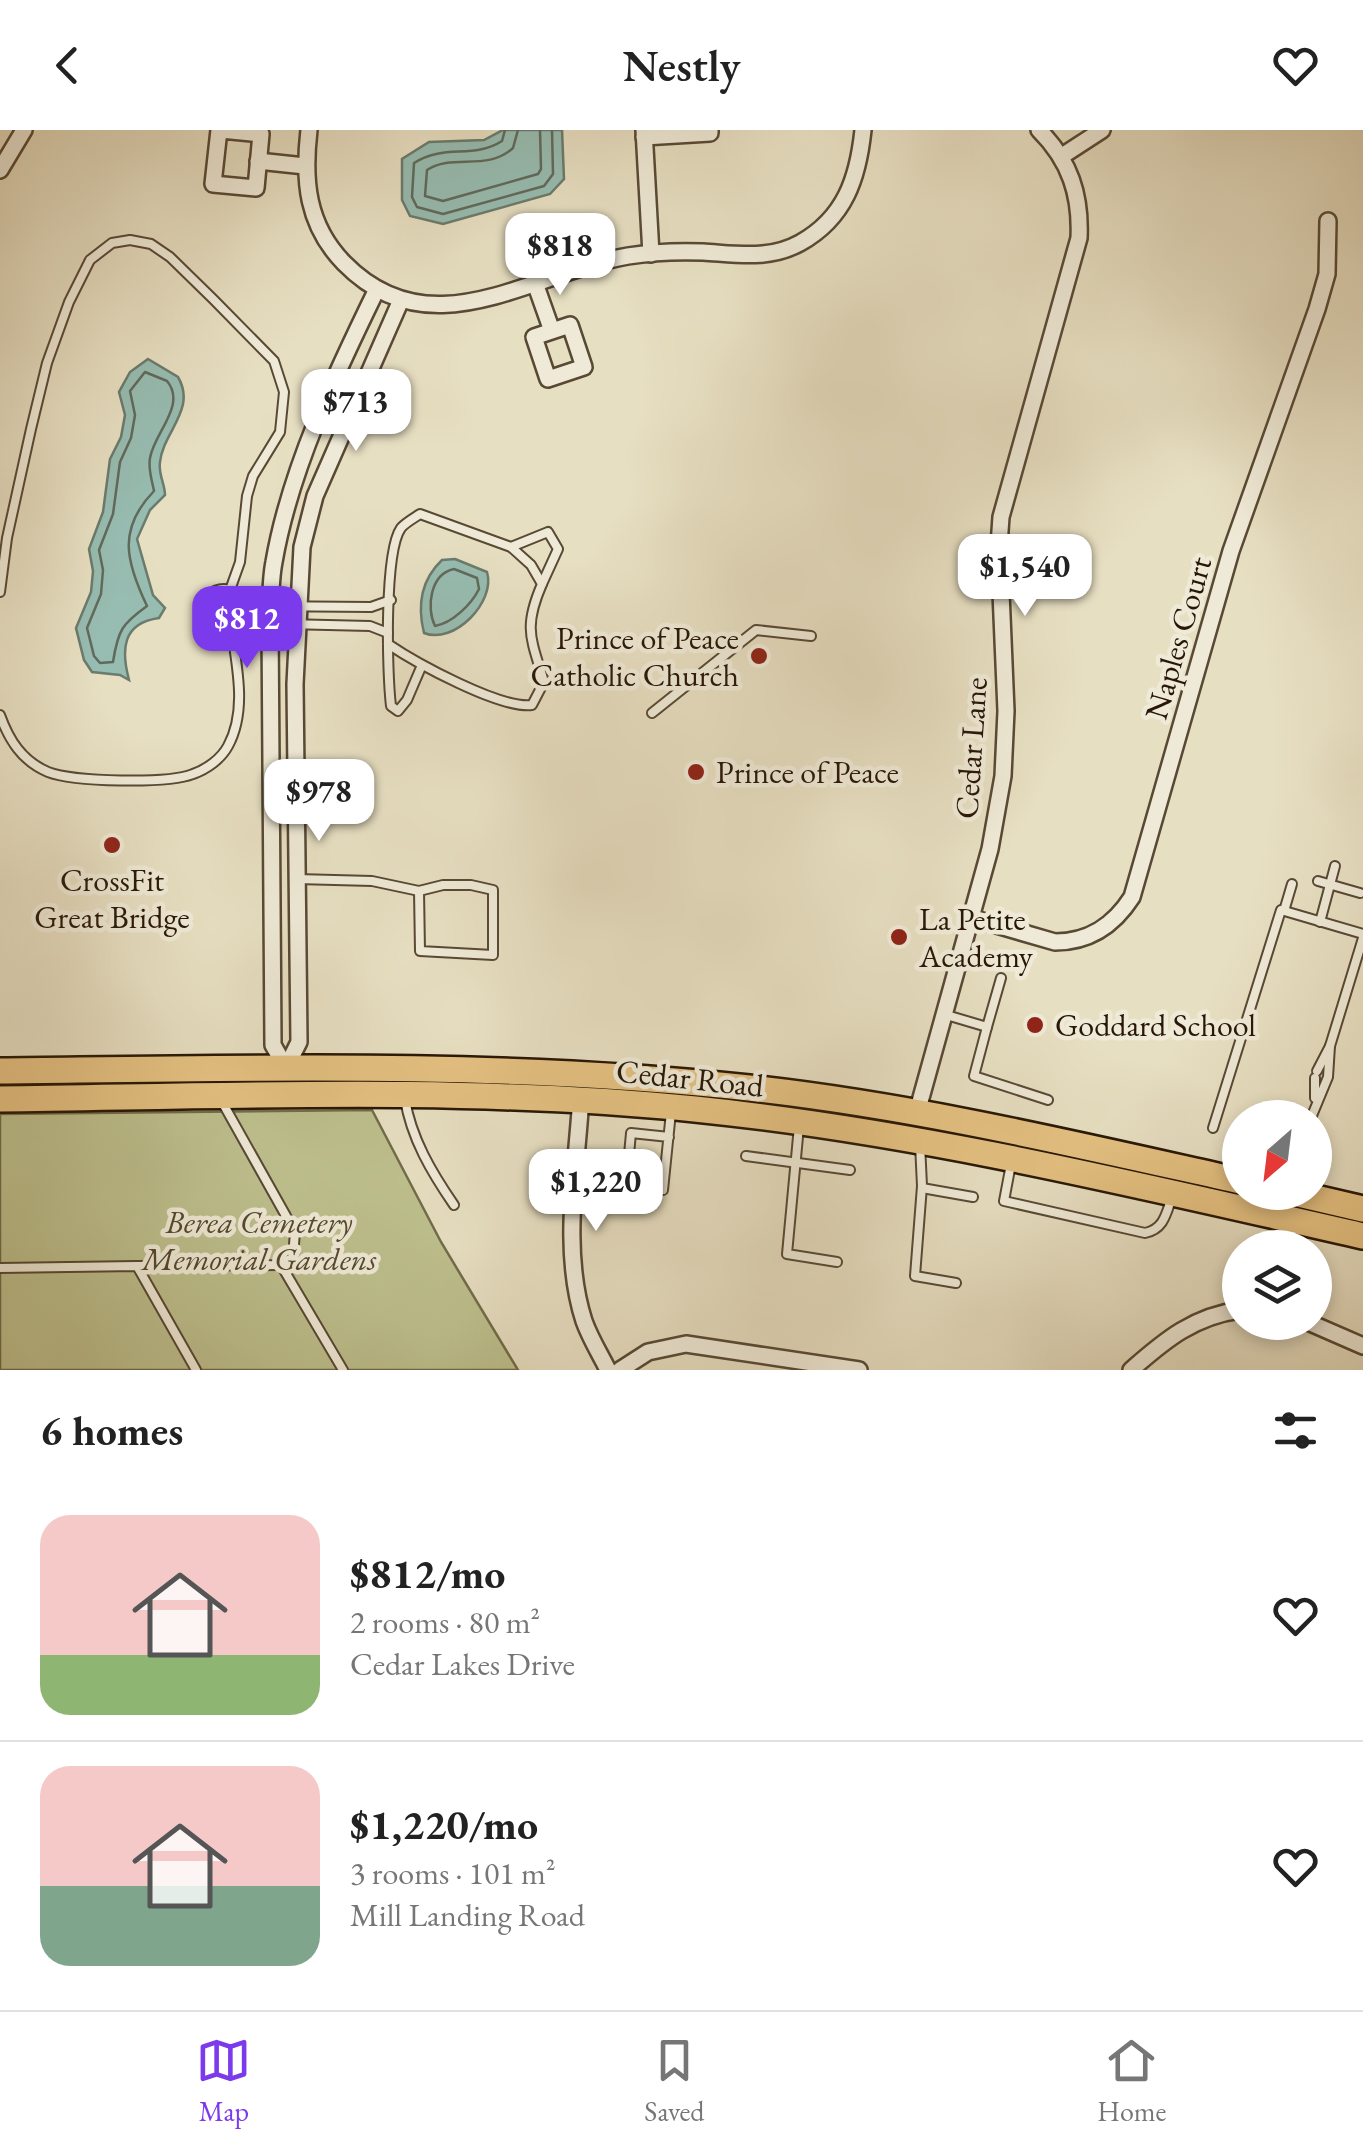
<!DOCTYPE html>
<html lang="en">
<head>
<meta charset="utf-8">
<style>
	:root { --surface:#fff; --page:#f6f6f6; --text:#222; --muted:#767676; --line:#e0e0e0; --accent:#7c3aed }
	body { margin:0; font-family:"EB Garamond",serif; background:var(--page); color:var(--text); height:100vh; display:flex; flex-direction:column; font-size:38px; white-space:nowrap }
	* { box-sizing:border-box; margin:0 }
	p { font-size:32px; color:var(--muted) }
	.icon { flex:none; width:55px; height:55px; fill:none; stroke:currentColor; stroke-width:2; stroke-linecap:round; stroke-linejoin:round }
	.map { position:relative; height:1240px; overflow:hidden }
	.side { display:flex; flex-direction:column; background:var(--surface); flex:1 }
	.side>* { flex:none }
	.needle { width:65px; rotate:208deg }
	.fabs { position:absolute; left:1222px; top:970px; display:grid; gap:20px }
	.fabs a { display:grid; place-items:center; width:110px; height:110px; border-radius:50%; background:var(--surface); box-shadow:0 5px 15px #0003; font-size:50px }
	.price { position:absolute; translate:-50% -85px; padding:0 22px; border-radius:20px; background:#fff; color:#222; font-size:32px; line-height:65px; filter:drop-shadow(0 2px 5px #0008) }
	.price::after { content:''; position:absolute; left:50%; top:60px; width:30px; height:22px; margin-left:-15px; background:inherit; clip-path:polygon(0 0,100% 0,50% 100%) }
	.price.active { background:var(--accent); color:#fff }
	ul { padding:0; list-style:none }
	li { display:flex; align-items:center; gap:30px; height:250px; padding:0 40px }
	li+li { border-top:2px solid var(--line) }
	li span { display:grid; place-items:center; flex:none; width:280px; height:200px; border-radius:30px; color:#555 }
	li>.icon { margin-inline-start:auto }
	span .icon { width:120px; height:120px; fill:#fffc; stroke-width:1 }
	li b { font-size:42px }
	h2 { display:flex; justify-content:space-between; align-items:center; height:120px; padding:0 40px; font-size:42px }
	header { display:flex; justify-content:space-between; align-items:center; height:130px; padding:0 40px; background:var(--surface); font-size:45px; font-weight:600 }
	.tab-bar { display:flex; justify-content:space-around; align-items:center; height:140px; border-top:2px solid var(--line); background:var(--surface); font-size:28px; color:var(--muted) }
	.tab-bar a { display:grid; justify-items:center; gap:5px }
	.tab-bar .active { color:var(--accent) }
	.map>svg:first-child { display:block }
	.green { fill:#bdc08e; stroke:#726c4a; stroke-width:2.5 }
	.water { fill:#97bdb2; stroke:#6b7b6d; stroke-width:2.5 }
	.lines { fill:none; stroke-linecap:round; stroke-linejoin:round }
	.shore { stroke:#606a5c; stroke-width:2.5 }
	.service-casing { stroke:#584935; stroke-width:12 }
	.minor-casing { stroke:#584935; stroke-width:20 }
	.primary-casing { stroke:#281706; stroke-width:30 }
	.service { stroke:#efead7; stroke-width:8 }
	.minor { stroke:#efead7; stroke-width:15 }
	.primary { stroke:#e4c081; stroke-width:25 }
	.poi-dot { fill:#8f2418; stroke:#efead7; stroke-width:4 }
	.labels { text-anchor:middle; stroke-width:9; stroke-linejoin:round; paint-order:stroke }
	.poi-label { font-size:32px; fill:#281706; stroke:#efead7; text-anchor:start }
	.street-label { font-size:32px; fill:#281706; stroke:#efead7 }
	.park-label { font-size:32px; font-style:italic; fill:#554a2f; stroke:#efead7 }
</style>
</head>
<body>
<header><svg class="icon" aria-label="back" viewBox="0 0 24 24"><path d="M15 5l-7 7 7 7"/></svg>Nestly<svg class="icon" aria-label="heart" viewBox="0 0 24 24"><path d="M12 20l-8-8c-3-5 5-10 8-4 3-6 11-1 8 4z"/></svg></header>
<div class="map">
<svg width="1363" height="1240" viewBox="0 0 1363 1240">
	<rect width="100%" height="100%" fill="#e7dfc2"/>
	<filter id="stains"><feTurbulence type="fractalNoise" baseFrequency=".002" numOctaves="4"/><feColorMatrix values="0 0 0 0 .2 0 0 0 0 .09 0 0 0 0 .02 0 0 0 .5 -.17"/></filter>
	<radialGradient id="worn" r=".72"><stop offset=".6" stop-color="#630" stop-opacity="0"/><stop offset="1" stop-color="#630" stop-opacity=".3"/></radialGradient>
	<path class="green" d="M372 980 441 1112 518 1240H0V984Z"/>
	<g class="water">
		<path d="M503 0H562L564 49 550 64 443 94 410 86 402 70V29L429 12 484 10Z"/>
		<path d="M148 229 178 247C197 279 163 302 160 332 158 344 165 354 165 365L150 380 137 409 153 465 165 478 159 488C122 493 121 520 129 550L120 545 92 542 84 530 76 498 91 462 93 441 89 419 103 382 110 329 121 307 125 285 119 262 130 242Z"/>
		<path d="M455 429 487 442C496 472 454 515 424 503 417 475 421 450 442 430Z"/>
	</g>
	<g class="lines">
		<g class="shore">
			<path d="M505 0 502 11C472 30 446 13 414 33L412 67 417 77 443 84 544 56 553 44 552 0"/>
			<path d="M518 0 513 18C487 42 453 23 427 40L425 66 443 71 538 44 541 39 540 0"/>
			<path d="M145 242 167 251C187 275 154 303 150 328 148 340 152 350 154 361 117 399 126 432 147 476 122 494 118 500 113 532L100 533 94 526 87 498 101 464 103 440 99 420 113 384 120 332 131 308 135 285 130 261Z"/>
			<path d="M454 439 477 448 479 459C471 475 452 493 435 496 426 478 430 444 454 439Z"/>
		</g>
		<g class="service-casing">
			<g id="service">
				<path d="M511 417 548 402 558 419 542 454"/>
				<circle cx="224" cy="481" r="22"/>
				<path d="M0 462 7 408 31 299 47 233 69 172 90 130 112 113 130 110 151 114 170 127 213 169 274 231 284 262 280 302 253 346 247 366 240 432 230 460"/>
				<path d="M245 476 371 477 391 470"/>
				<path d="M243 493 370 496 388 503"/>
				<path d="M388 514C416 533 500 579 532 575L544 552C531 508 523 498 542 454L531 435 511 417 420 384C414 388 405 393 401 398 384 422 387 543 391 576L398 581 407 570 422 535"/>
				<path d="M652 583 756 500 811 506"/>
				<path d="M0 585C9 610 22 631 48 642 73 652 168 654 193 644 207 639 221 629 228 616 247 581 237 538 232 502"/>
				<path d="M297 749 372 751 419 761"/>
				<path d="M1318 751 1360 763"/>
				<path d="M443 755H471L493 760V825L420 821 419 761Z"/>
				<path d="M1284 781 1292 754"/>
				<path d="M1320 792 1335 736"/>
				<path d="M943 884 987 897 974 946 1048 970"/>
				<path d="M987 897 1001 848"/>
				<path d="M1317 941 1330 916"/>
				<path d="M1315 948V968"/>
				<path d="M405 969C411 1008 432 1043 454 1075"/>
				<path d="M1311 988 1328 947 1330 916 1363 808"/>
				<path d="M799 996 787 1124 837 1132"/>
				<path d="M1213 998 1281 780 1363 804"/>
				<path d="M669 1007 631 1003 626 1057 663 1060 671 982"/>
				<path d="M920 1014 922 1056 915 1146 956 1153"/>
				<path d="M746 1026 850 1040"/>
				<path d="M1011 1034 1004 1071 1145 1103C1164 1099 1166 1084 1172 1067"/>
				<path d="M922 1058 973 1067"/>
				<path d="M281 1135 343 1240"/>
				<path d="M137 1136 281 1135 293 1127 295 1102 221 970"/>
				<path d="M0 1138 137 1136 196 1240"/>
			</g>
		</g>
		<g class="minor-casing">
			<g id="minor">
				<path d="M219 0 213 54 256 58 261 4 221 0"/>
				<path d="M309 0C303 51 307 95 344 133 431 222 530 143 628 126 653 122 678 121 703 122 737 124 769 130 800 113 845 88 858 48 863 0"/>
				<path d="M644 0 651 124"/>
				<path d="M644 7 710 3V0"/>
				<path d="M1062 26 1102 0"/>
				<path d="M258 31 305 36"/>
				<path d="M0 40 24 0"/>
				<path d="M535 153 552 201 570 195 584 237 548 249 534 207 552 201"/>
				<path d="M972 788 1055 812C1090 812 1114 795 1132 767L1231 421 1317 179 1327 144 1328 91"/>
				<path d="M286 938 273 915 270 493C271 473 270 452 274 432 290 339 336 243 377 159"/>
				<path d="M286 938 299 912 295 554 302 417 315 366 401 170"/>
				<path d="M581 966C577 1038 561 1120 584 1191 590 1208 600 1224 608 1240"/>
				<path d="M916 986 990 719 1003 646 1006 581 999 415 1001 387 1079 108C1081 65 1070 31 1039 0"/>
				<path d="M1308 1192 1363 1216"/>
				<path d="M620 1240 648 1222 686 1214 859 1240"/>
				<path d="M1131 1240C1165 1210 1194 1186 1240 1180"/>
			</g>
		</g>
		<g class="primary-casing">
			<g id="primary">
				<path d="M0 941C250 938 501 931 749 958 915 976 1078 1015 1240 1051"/>
				<path d="M0 969C232 966 464 956 695 979 921 1002 1142 1056 1363 1106"/>
				<path d="M1290 1062 1363 1079"/>
			</g>
		</g>
		<use href="#service" class="service"/>
		<use href="#minor" class="minor"/>
		<use href="#primary" class="primary"/>
	</g>
	<g class="poi-dot">
		<circle cx="759" cy="526" r="10"/>
		<circle cx="696" cy="642" r="10"/>
		<circle cx="112" cy="715" r="10"/>
		<circle cx="899" cy="807" r="10"/>
		<circle cx="1035" cy="895" r="10"/>
	</g>
	<g class="labels">
		<g class="poi-label">
			<text x="739" y="519" text-anchor="end">Prince of Peace<tspan x="739" dy="37">Catholic Church</tspan></text>
			<text x="716" y="653">Prince of Peace</text>
			<text x="112" y="761" text-anchor="middle">CrossFit<tspan x="112" dy="37">Great Bridge</tspan></text>
			<text x="919" y="800">La Petite<tspan x="919" dy="37">Academy</tspan></text>
			<text x="1055" y="906">Goddard School</text>
		</g>
		<g class="street-label">
			<text transform="translate(1178 508) rotate(-74)" y="11">Naples Court</text>
			<text transform="translate(971 618) rotate(-86)" y="11">Cedar Lane</text>
			<text transform="translate(690 948) rotate(6)" y="11">Cedar Road</text>
		</g>
		<g class="park-label">
			<text x="259" y="1103">Berea Cemetery<tspan x="259" dy="37">Memorial Gardens</tspan></text>
		</g>
	</g>
	<rect width="100%" height="100%" filter="url(#stains)"/>
	<rect width="100%" height="100%" fill="url(#worn)"/>
</svg>
<div class="fabs">
<a><svg class="needle" viewBox="-14 -14 28 28"><path d="M0-13l5 13h-10z" fill="#e53935"/><path d="M0 13l5-13h-10z" fill="#767676"/></svg></a>
<a><svg class="icon" aria-label="layers" viewBox="0 0 24 24"><path d="M12 4l9 5-9 5-9-5zM3 14l9 5 9-5"/></svg></a>
</div>
<b class="price" style="left:560px;top:168px">$818</b>
<b class="price" style="left:356px;top:324px">$713</b>
<b class="price" style="left:1025px;top:489px">$1,540</b>
<b class="price active" style="left:247px;top:541px">$812</b>
<b class="price" style="left:319px;top:714px">$978</b>
<b class="price" style="left:596px;top:1104px">$1,220</b>
</div>
<section class="side">
<h2>6 homes<svg class="icon" aria-label="filters" viewBox="0 0 24 24"><path d="M4 7h16M4 17h16"/><circle cx="9" cy="7" r="2"/><circle cx="15" cy="17" r="2"/></svg></h2>
<ul>
<li><span style="background:linear-gradient(#f6c9c9 70%,#8fb573 0)"><svg class="icon" aria-label="home" viewBox="0 0 24 24"><path d="M3 11l9-7 9 7M6 9v11h12V9"/></svg></span><div><b>$812/mo</b><p>2 rooms · 80 m²</p><p>Cedar Lakes Drive</p></div><svg class="icon" aria-label="heart" viewBox="0 0 24 24"><path d="M12 20l-8-8c-3-5 5-10 8-4 3-6 11-1 8 4z"/></svg></li>
<li><span style="background:linear-gradient(#f6c9c9 60%,#7fa58c 0)"><svg class="icon" aria-label="home" viewBox="0 0 24 24"><path d="M3 11l9-7 9 7M6 9v11h12V9"/></svg></span><div><b>$1,220/mo</b><p>3 rooms · 101 m²</p><p>Mill Landing Road</p></div><svg class="icon" aria-label="heart" viewBox="0 0 24 24"><path d="M12 20l-8-8c-3-5 5-10 8-4 3-6 11-1 8 4z"/></svg></li>
</ul>
</section>
<nav class="tab-bar">
<a class="active"><svg class="icon" aria-label="map" viewBox="0 0 24 24"><path d="M3 6l6-2 6 2 6-2v14l-6 2-6-2-6 2zM9 4v14M15 6v14"/></svg>Map</a>
<a><svg class="icon" aria-label="saved" viewBox="0 0 24 24"><path d="M7 4h10v16l-5-4-5 4z"/></svg>Saved</a>
<a><svg class="icon" aria-label="home" viewBox="0 0 24 24"><path d="M3 11l9-7 9 7M6 9v11h12V9"/></svg>Home</a>
</nav>
</body>
</html>
